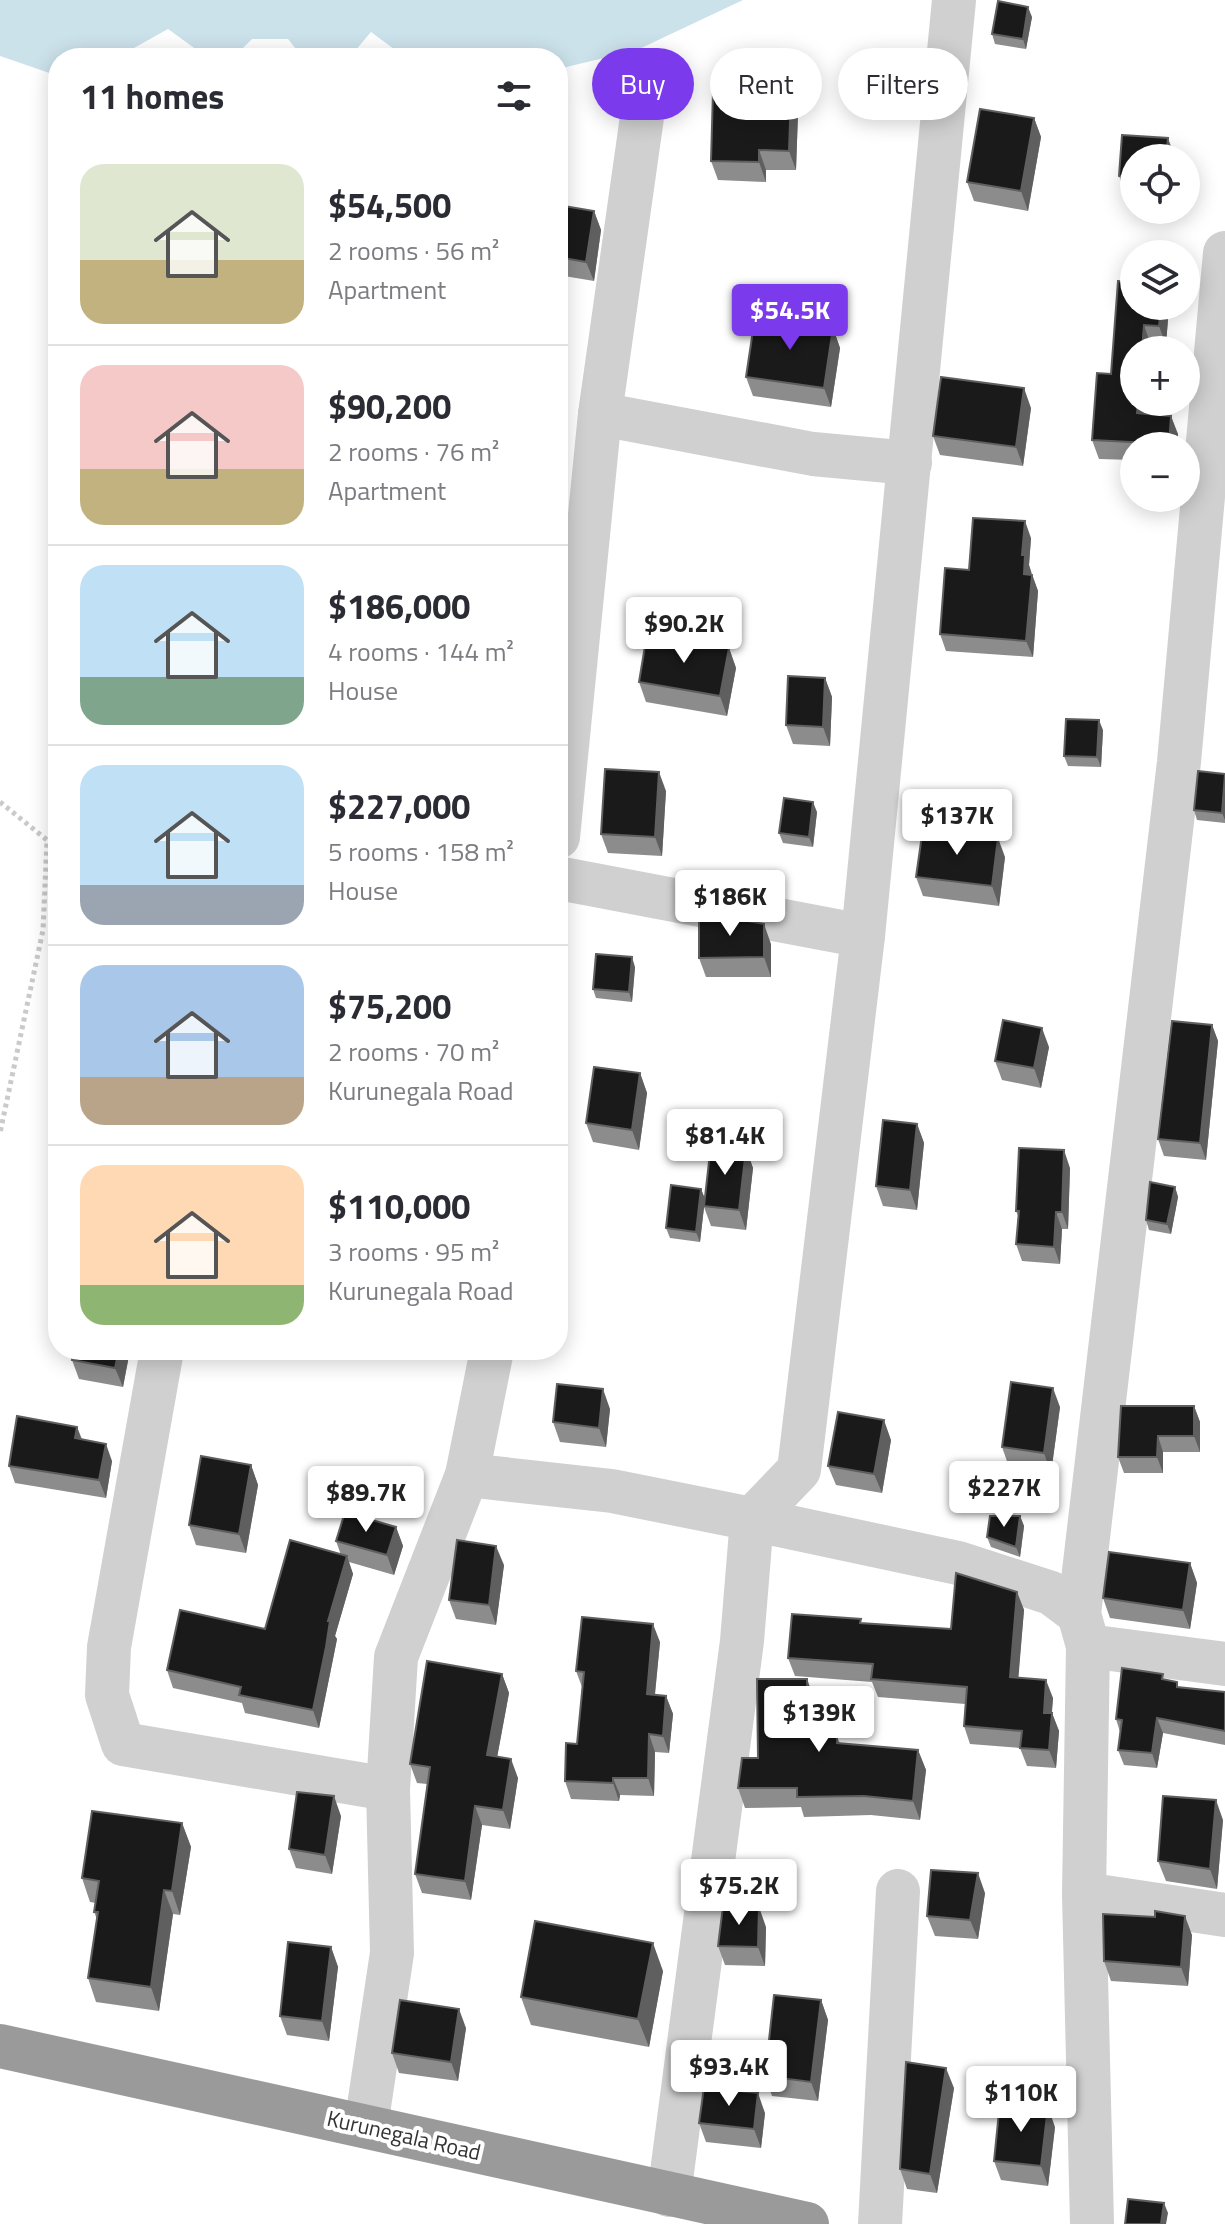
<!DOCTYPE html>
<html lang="en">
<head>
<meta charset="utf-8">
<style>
	:root { --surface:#fff; --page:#f7f7f7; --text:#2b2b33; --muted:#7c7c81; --line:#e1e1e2; --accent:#7c3aed }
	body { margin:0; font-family:"Titillium Web",sans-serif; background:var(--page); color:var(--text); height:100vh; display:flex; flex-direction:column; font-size:30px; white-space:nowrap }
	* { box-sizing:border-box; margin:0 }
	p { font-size:26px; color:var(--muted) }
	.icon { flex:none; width:44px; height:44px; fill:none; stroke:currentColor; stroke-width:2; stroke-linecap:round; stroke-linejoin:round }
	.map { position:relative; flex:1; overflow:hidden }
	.drawer { position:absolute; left:48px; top:48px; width:520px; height:1312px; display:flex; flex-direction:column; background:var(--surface); border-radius:32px; box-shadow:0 4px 20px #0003 }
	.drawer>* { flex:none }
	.banner { position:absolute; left:592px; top:48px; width:512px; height:72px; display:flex; gap:16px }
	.buttons { position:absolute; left:1120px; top:144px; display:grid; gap:16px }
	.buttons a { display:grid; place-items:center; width:80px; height:80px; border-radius:50%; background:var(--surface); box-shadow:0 4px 20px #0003; font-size:40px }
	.price { position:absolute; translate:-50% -68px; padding:0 18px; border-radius:8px; background:#fff; color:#222; font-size:26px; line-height:52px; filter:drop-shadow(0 2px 4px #0008) }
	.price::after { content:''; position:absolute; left:50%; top:48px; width:24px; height:18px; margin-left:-12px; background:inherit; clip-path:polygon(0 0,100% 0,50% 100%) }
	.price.selected { background:var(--accent); color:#fff }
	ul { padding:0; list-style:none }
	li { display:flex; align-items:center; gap:24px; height:200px; padding:0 32px }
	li+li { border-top:2px solid var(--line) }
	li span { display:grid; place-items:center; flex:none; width:224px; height:160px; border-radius:24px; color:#555 }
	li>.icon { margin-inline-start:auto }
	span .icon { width:96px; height:96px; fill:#fffc; stroke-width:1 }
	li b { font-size:34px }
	h2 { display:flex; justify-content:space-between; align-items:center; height:96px; padding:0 32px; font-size:34px }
	.tag { padding:0 28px; border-radius:36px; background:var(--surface); box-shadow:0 4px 20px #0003; font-size:28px; line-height:72px }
	.tag.selected { background:var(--accent); color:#fff }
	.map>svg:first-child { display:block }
	.water { fill:#cce2eb }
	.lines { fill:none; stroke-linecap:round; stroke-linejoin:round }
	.path { stroke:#cacaca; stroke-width:5; stroke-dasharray:4 4; stroke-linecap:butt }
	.minor { stroke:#d0d0d0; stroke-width:44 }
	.highway { stroke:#9a9a9a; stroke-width:44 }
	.wall { fill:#8c8c8c }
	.shaded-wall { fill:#5f5f5f }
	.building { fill:#1a1a1a; stroke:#5f5f5f; stroke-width:2 }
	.labels { text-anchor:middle; stroke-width:8; stroke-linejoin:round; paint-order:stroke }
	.street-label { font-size:22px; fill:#333; stroke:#fff }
</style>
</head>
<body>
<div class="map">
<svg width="1225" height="2224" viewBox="0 0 1225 2224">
	<rect width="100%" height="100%" fill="#fff"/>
	<path class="water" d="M0 0H743L637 50 558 69V58H406L371 32 349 58H303L288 39H252L233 58H208L168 29 116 58H58V76L0 56Z"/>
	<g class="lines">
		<path class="path" d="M0 802 47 840 43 930 0 1133"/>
		<g class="minor">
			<path d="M642 117 600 414 813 454 910 463"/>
			<path d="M558 837 600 414"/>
			<path d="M558 878 863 936"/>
			<path d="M162 1350 109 1647 107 1695 123 1744 388 1789"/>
			<path d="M467 1475 492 1350"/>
			<path d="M1088 1646 1225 1664"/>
			<path d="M1084 1894 1225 1915"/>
			<path d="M366 2126 392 1953 388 1789 396 1657 467 1475 612 1491 752 1519 799 1470 863 936 954 0"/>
			<path d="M669 2195 742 1641 752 1519 958 1563 1051 1593 1079 1614"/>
			<path d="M880 2224 898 1891"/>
			<path d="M1092 2224 1084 1894 1088 1646 1079 1614 1179 762 1225 253"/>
		</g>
		<path class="highway" d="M0 2046 807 2224"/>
	</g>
	<g class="wall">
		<path d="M1032 17 1026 49 995 44 992 34Z"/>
		<path d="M791 93 798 113 796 170H766V182L718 180 711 161Z"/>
		<path d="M1034 118 1041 137 1028 211 974 201 967 182Z"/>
		<path d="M1134 158V196H1127L1119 176Z"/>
		<path d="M558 205 594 211 601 230 594 281 558 275Z"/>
		<path d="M1134 306H1169L1166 345 1150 343V350H1134V402H1146L1145 414 1178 434 1177 446H1134V460L1099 459 1092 440 1111 374Z"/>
		<path d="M833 328 840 348 831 407 753 396 746 377Z"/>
		<path d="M1031 408 1023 466 940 455 933 436Z"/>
		<path d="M1031 538 1029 565 1038 591 1033 657 946 651 940 634 969 570Z"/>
		<path d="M729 648 736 668 727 716 646 702 639 682Z"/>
		<path d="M825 678 832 697 830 746 793 744 786 725Z"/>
		<path d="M1103 730 1101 767 1068 766 1064 756Z"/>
		<path d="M1225 774V823L1197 820 1194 810Z"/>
		<path d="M666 791 662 856 608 853 601 834Z"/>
		<path d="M817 812 813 847 783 843 779 833Z"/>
		<path d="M1005 857 999 906 923 896 916 877Z"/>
		<path d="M771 944V977H706L699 958Z"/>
		<path d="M635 967 632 1002 596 998 593 989Z"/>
		<path d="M1212 1025 1218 1041 1206 1160 1164 1156 1158 1139Z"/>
		<path d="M1049 1047 1041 1088 1002 1080 995 1061Z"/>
		<path d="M640 1073 647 1093 639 1150 593 1142 586 1123Z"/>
		<path d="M917 1124 924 1143 917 1210 883 1206 876 1186Z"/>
		<path d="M746 1149 753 1168 746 1230 711 1226 704 1207 700 1242 670 1238 666 1228 701 1189 705 1199Z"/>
		<path d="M1070 1168 1068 1229H1062L1060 1264 1022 1261 1016 1244 1018 1216 1016 1211Z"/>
		<path d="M1175 1187 1178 1197 1171 1234 1149 1230 1146 1220Z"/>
		<path d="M130 1350 123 1387 79 1379 72 1360Z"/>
		<path d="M1194 1406 1200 1422V1452H1163V1473H1124L1118 1457Z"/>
		<path d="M1060 1407 1051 1473 1009 1467 1002 1447Z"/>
		<path d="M610 1409 606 1447 560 1442 553 1422Z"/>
		<path d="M77 1427 82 1439 112 1461 106 1498 15 1483 9 1466Z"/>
		<path d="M891 1440 882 1493 836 1485 828 1466Z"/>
		<path d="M251 1465 258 1485 246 1553 196 1545 189 1525Z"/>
		<path d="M1020 1516 1024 1526 1020 1557 991 1547 987 1537Z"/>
		<path d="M396 1527 403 1546 394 1575 349 1562 353 1574 335 1636 337 1639 332 1664 319 1728 245 1713 242 1703 173 1688 167 1670 265 1629 341 1555 336 1541Z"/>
		<path d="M1190 1563 1197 1583 1190 1629 1110 1618 1103 1598Z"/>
		<path d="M504 1565 496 1625 456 1619 449 1600Z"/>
		<path d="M1017 1592 1024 1610 1018 1677 1053 1698 1052 1713 1059 1731 1056 1768 1027 1766 1020 1748 970 1744 964 1726 965 1704 878 1697 872 1682 795 1676 788 1658 862 1623 951 1629Z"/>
		<path d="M660 1642 655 1695 666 1696 673 1714 669 1753 655 1752 654 1796 620 1795 619 1801 571 1799 565 1781 577 1744 582 1687 576 1671Z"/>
		<path d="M502 1674 509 1693 497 1757 518 1778 510 1829 482 1825 471 1900 422 1893 415 1874 427 1784 417 1783 410 1764Z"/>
		<path d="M1165 1680 1179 1687 1225 1692V1745L1163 1733 1157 1768 1124 1765 1118 1750 1120 1732 1116 1719Z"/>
		<path d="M814 1698 815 1737H837L840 1743 918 1750 926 1770 920 1820 871 1815 804 1817 801 1807 745 1808 738 1788 758 1758Z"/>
		<path d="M341 1816 332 1874 296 1868 289 1849Z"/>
		<path d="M1223 1820 1217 1889 1166 1881 1158 1861Z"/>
		<path d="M182 1823 191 1847 180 1915 173 1914 159 2011 96 2002 88 1978 97 1919 94 1912 96 1903 90 1902 82 1878Z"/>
		<path d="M985 1893 978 1939 935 1936 927 1916Z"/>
		<path d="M766 1927 765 1966 725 1965 718 1946Z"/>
		<path d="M1192 1935 1188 1986 1111 1981 1104 1961Z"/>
		<path d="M331 1947 338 1967 329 2041 287 2035 280 2016Z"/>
		<path d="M663 1971 649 2047 531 2025 521 1997Z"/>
		<path d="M821 2000 828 2020 818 2101 772 2096 765 2076Z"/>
		<path d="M466 2028 458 2081 399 2073 392 2053Z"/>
		<path d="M954 2088 937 2193 907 2189 900 2169Z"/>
		<path d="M765 2113 761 2148 706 2142 699 2123Z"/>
		<path d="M1055 2127 1048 2186 1001 2180 994 2161Z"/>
	</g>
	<g class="shaded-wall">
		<path d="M1028 7 1032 17 1026 49 1023 39Z"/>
		<path d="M791 93 798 113 796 170 789 151Z"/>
		<path d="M1034 118 1041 137 1028 211 1021 191Z"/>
		<path d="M1168 138 1175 158H1166Z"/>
		<path d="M759 150 766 170V182L759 162Z"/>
		<path d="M594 211 601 230 594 281 586 262Z"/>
		<path d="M1161 306H1169L1166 345 1159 326Z"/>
		<path d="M1144 325 1150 343V350H1142Z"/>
		<path d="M833 328 840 348 831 407 824 388Z"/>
		<path d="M1024 388 1031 408 1023 466 1016 447Z"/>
		<path d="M1138 402H1146L1144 431 1137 413Z"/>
		<path d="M1171 416 1178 434 1177 446H1170L1169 444Z"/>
		<path d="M1025 521 1031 538 1029 565 1031 572 1030 591 1024 574 1022 555Z"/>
		<path d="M1032 575 1038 591 1033 657 1026 641Z"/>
		<path d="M729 648 736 668 727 716 720 696Z"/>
		<path d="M825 678 832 697 830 746 823 727Z"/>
		<path d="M1099 720 1103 730 1101 767 1097 757Z"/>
		<path d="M659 772 666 791 662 856 655 837Z"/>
		<path d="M1225 785V820L1222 813Z"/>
		<path d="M813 802 817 812 813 847 809 837Z"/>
		<path d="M998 838 1005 857 999 906 992 886Z"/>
		<path d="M764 924 771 944V977L764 957Z"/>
		<path d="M632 957 635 967 632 1002 629 992Z"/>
		<path d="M1212 1025 1218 1041 1206 1160 1200 1143Z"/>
		<path d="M1042 1028 1049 1047 1041 1088 1034 1068Z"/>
		<path d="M640 1073 647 1093 639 1150 632 1130Z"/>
		<path d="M917 1124 924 1143 917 1210 910 1190Z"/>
		<path d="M746 1149 753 1168 746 1230 739 1210Z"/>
		<path d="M1064 1150 1070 1168 1068 1229 1062 1212Z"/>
		<path d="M1175 1187 1178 1197 1171 1234 1167 1224Z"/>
		<path d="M701 1189 705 1199 700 1242 696 1232Z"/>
		<path d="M1056 1212 1062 1229 1060 1264 1054 1247Z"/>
		<path d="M119 1350H130L123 1387 115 1368Z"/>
		<path d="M1053 1388 1060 1407 1051 1473 1044 1453Z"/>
		<path d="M603 1389 610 1409 606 1447 599 1428Z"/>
		<path d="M1194 1406 1200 1422V1452L1194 1436Z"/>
		<path d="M884 1420 891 1440 882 1493 874 1474Z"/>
		<path d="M77 1427 83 1444 75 1438Z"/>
		<path d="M1158 1436 1163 1452V1473L1157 1457Z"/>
		<path d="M106 1444 112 1461 106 1498 99 1480Z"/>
		<path d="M251 1465 258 1485 246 1553 239 1534Z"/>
		<path d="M1020 1516 1024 1526 1020 1557 1016 1547Z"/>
		<path d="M396 1527 403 1546 394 1575 387 1555Z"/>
		<path d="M496 1546 504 1565 496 1625 489 1605Z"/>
		<path d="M347 1556 353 1574 335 1636 337 1639 332 1664 319 1728 313 1710 328 1621Z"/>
		<path d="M1190 1563 1197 1583 1190 1629 1183 1610Z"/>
		<path d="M1017 1592 1024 1610 1017 1695 1010 1677Z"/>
		<path d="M653 1624 660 1642 653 1712 647 1694Z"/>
		<path d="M502 1674 509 1693 494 1774 487 1755Z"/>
		<path d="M807 1679 814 1698 815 1756 808 1737Z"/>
		<path d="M1046 1680 1053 1698 1050 1731 1044 1713Z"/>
		<path d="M666 1696 673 1714 669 1753 663 1736Z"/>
		<path d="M1052 1713 1059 1731 1056 1768 1049 1750Z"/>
		<path d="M1157 1718 1163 1733 1157 1768 1152 1753Z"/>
		<path d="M649 1734 655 1752 654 1796 648 1778Z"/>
		<path d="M918 1750 926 1770 920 1820 913 1801Z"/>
		<path d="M511 1759 518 1778 510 1829 503 1810Z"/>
		<path d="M613 1778 620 1795 619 1801 613 1783Z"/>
		<path d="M334 1796 341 1816 332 1874 325 1855Z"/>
		<path d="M1216 1800 1223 1820 1217 1889 1210 1869Z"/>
		<path d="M475 1806 482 1825 471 1900 465 1881Z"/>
		<path d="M182 1823 191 1847 180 1915 172 1891Z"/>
		<path d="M978 1873 985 1893 978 1939 970 1920Z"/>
		<path d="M164 1890 173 1914 159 2011 151 1987Z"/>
		<path d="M759 1907 766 1927 765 1966 758 1947Z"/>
		<path d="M1185 1916 1192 1935 1188 1986 1181 1967Z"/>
		<path d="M653 1943 663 1971 649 2047 638 2019Z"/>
		<path d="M331 1947 338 1967 329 2041 322 2021Z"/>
		<path d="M821 2000 828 2020 818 2101 811 2082Z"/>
		<path d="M459 2009 466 2028 458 2081 451 2062Z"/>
		<path d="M946 2068 954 2088 937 2193 930 2174Z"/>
		<path d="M758 2093 765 2113 761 2148 754 2129Z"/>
		<path d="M1048 2107 1055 2127 1048 2186 1041 2166Z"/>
		<path d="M1164 2203 1168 2213 1166 2224H1161Z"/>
	</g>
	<g class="building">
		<path d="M998 1 1028 7 1023 39 992 34Z"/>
		<path d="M713 91 791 93 789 151 759 150V162L711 161Z"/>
		<path d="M980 109 1034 118 1021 191 967 182Z"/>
		<path d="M1122 135 1168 138 1166 158H1134V178L1119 176Z"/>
		<path d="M558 205 594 211 586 262 558 257Z"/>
		<path d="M1118 281 1134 282V306H1161L1159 326 1144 325 1142 350H1134V402H1138L1137 413 1171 416 1169 444 1092 440 1097 373 1111 374Z"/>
		<path d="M755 317 833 328 824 388 746 377Z"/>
		<path d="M941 377 1024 388 1016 447 933 436Z"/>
		<path d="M973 518 1025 521 1022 555H1025L1024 574 1032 575 1026 641 940 634 945 568 969 570Z"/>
		<path d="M647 634 729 648 720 696 639 682Z"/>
		<path d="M788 676 825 678 823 727 786 725Z"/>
		<path d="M1066 719 1099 720 1097 757 1064 756Z"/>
		<path d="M605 769 659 772 655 837 601 834Z"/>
		<path d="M1198 771 1225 774 1222 813 1194 810Z"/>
		<path d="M784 798 813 802 809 837 779 833Z"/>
		<path d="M923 828 998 838 992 886 916 877Z"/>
		<path d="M699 914H711L764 924V957L699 958Z"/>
		<path d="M596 954 632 957 629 992 593 989Z"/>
		<path d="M1003 1020 1042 1028 1034 1068 995 1061Z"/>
		<path d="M1172 1021 1212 1025 1200 1143 1158 1139Z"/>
		<path d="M594 1067 640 1073 632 1130 586 1123Z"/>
		<path d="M883 1120 917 1124 910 1190 876 1186Z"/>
		<path d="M711 1144 746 1149 739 1210 704 1206Z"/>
		<path d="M1019 1148 1064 1150 1062 1212H1056L1054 1247 1016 1244 1019 1211H1016Z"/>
		<path d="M1150 1182 1175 1187 1167 1224 1146 1220Z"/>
		<path d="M671 1185 701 1189 696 1232 666 1228Z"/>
		<path d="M74 1350H119L115 1368 72 1360Z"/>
		<path d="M1011 1382 1053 1388 1044 1453 1002 1447Z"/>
		<path d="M557 1384 603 1389 599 1428 553 1422Z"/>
		<path d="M1121 1406H1194V1436H1158L1157 1457H1118Z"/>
		<path d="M838 1412 884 1420 874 1474 828 1466Z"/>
		<path d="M17 1416 77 1427 75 1438 106 1444 99 1480 9 1466Z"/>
		<path d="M201 1456 251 1465 239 1534 189 1525Z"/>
		<path d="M345 1512 396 1527 387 1555 336 1541Z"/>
		<path d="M990 1516H1020L1016 1547 987 1537Z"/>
		<path d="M290 1540 347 1556 328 1621H330L326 1647 313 1710 239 1695 241 1687 167 1670 180 1610 265 1629Z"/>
		<path d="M457 1540 496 1546 489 1605 449 1600Z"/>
		<path d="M1109 1552 1190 1563 1183 1610 1103 1598Z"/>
		<path d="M956 1573 1017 1592 1010 1677 1046 1680 1044 1713H1052L1049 1750 1020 1748 1022 1731 964 1726 967 1687 871 1679 873 1664 788 1658 792 1614 861 1619 860 1623 951 1629Z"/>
		<path d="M582 1617 653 1624 647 1694 666 1696 663 1736 649 1734 648 1778H613V1783L565 1781 566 1743 577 1744 584 1672 576 1671Z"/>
		<path d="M427 1661 502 1674 487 1755 511 1759 503 1810 475 1806 465 1881 415 1874 430 1767 410 1764Z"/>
		<path d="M1122 1668 1163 1674 1162 1679 1177 1682V1687L1225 1692V1731L1157 1718 1152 1753 1118 1750 1122 1720 1116 1719Z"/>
		<path d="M757 1679H807L808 1737H837V1743L918 1750 913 1801 864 1796 797 1797V1788H738L742 1758H758Z"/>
		<path d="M297 1792 334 1796 325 1855 289 1849Z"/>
		<path d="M1163 1796 1216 1800 1210 1869 1158 1861Z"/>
		<path d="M92 1811 182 1823 172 1891 164 1890 151 1987 88 1978 98 1912H94L99 1881 82 1878Z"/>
		<path d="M931 1870 978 1873 970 1920 927 1916Z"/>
		<path d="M723 1906 759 1907 758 1947 718 1946Z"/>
		<path d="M1155 1911 1185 1916 1181 1967 1104 1961 1103 1914 1155 1917Z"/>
		<path d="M535 1921 653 1943 638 2019 521 1997Z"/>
		<path d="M288 1942 331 1947 322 2021 280 2016Z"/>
		<path d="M774 1995 821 2000 811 2082 765 2076Z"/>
		<path d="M400 2000 459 2009 451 2062 392 2053Z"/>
		<path d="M906 2062 946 2068 930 2174 900 2169Z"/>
		<path d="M704 2087 758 2093 754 2129 699 2123Z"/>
		<path d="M1000 2102 1048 2107 1041 2166 994 2161Z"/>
		<path d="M1128 2199 1164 2203 1161 2224H1125Z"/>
	</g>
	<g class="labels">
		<g class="street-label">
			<text transform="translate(404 2135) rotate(13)" y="8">Kurunegala Road</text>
		</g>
	</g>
</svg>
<div class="buttons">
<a><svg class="icon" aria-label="locate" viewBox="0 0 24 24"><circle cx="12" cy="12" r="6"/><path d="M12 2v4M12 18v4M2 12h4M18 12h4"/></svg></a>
<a><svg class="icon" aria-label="layers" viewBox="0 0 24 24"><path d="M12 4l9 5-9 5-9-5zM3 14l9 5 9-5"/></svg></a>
<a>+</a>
<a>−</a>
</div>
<b class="price selected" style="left:790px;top:352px">$54.5K</b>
<b class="price" style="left:684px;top:665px">$90.2K</b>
<b class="price" style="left:957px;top:857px">$137K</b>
<b class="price" style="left:730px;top:938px">$186K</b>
<b class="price" style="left:725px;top:1177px">$81.4K</b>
<b class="price" style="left:1004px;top:1529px">$227K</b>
<b class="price" style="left:366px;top:1534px">$89.7K</b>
<b class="price" style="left:819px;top:1754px">$139K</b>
<b class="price" style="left:739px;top:1927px">$75.2K</b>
<b class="price" style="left:729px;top:2108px">$93.4K</b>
<b class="price" style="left:1021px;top:2134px">$110K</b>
<div class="banner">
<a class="tag selected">Buy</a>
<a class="tag">Rent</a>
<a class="tag">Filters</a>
</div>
<section class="drawer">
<h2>11 homes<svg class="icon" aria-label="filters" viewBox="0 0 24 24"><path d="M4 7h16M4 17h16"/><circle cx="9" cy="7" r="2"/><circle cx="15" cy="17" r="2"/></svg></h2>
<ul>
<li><span style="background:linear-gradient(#dfe7d0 60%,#c2b280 0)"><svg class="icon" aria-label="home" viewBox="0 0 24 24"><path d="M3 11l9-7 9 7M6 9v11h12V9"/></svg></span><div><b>$54,500</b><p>2 rooms · 56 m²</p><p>Apartment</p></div></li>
<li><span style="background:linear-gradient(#f6c9c9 65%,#c2b280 0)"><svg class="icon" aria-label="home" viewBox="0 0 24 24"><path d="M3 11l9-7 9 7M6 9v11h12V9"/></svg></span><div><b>$90,200</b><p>2 rooms · 76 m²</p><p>Apartment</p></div></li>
<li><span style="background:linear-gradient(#bfe0f5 70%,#7fa58c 0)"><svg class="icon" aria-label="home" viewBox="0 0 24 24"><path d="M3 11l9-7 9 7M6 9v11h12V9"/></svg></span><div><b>$186,000</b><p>4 rooms · 144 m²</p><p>House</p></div></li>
<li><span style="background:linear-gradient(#bfe0f5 75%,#9aa5b1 0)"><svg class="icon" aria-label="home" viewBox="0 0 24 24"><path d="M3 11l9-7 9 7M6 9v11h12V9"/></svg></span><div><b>$227,000</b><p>5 rooms · 158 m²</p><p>House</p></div></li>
<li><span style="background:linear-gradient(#a9c7e8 70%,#b9a48a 0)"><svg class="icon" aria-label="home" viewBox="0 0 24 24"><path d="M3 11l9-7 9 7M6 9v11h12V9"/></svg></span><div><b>$75,200</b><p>2 rooms · 70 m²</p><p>Kurunegala Road</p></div></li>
<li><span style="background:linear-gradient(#ffd9b3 75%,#8fb573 0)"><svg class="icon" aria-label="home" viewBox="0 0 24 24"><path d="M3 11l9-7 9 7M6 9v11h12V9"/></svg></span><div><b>$110,000</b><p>3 rooms · 95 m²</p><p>Kurunegala Road</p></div></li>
</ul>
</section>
</div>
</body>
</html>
